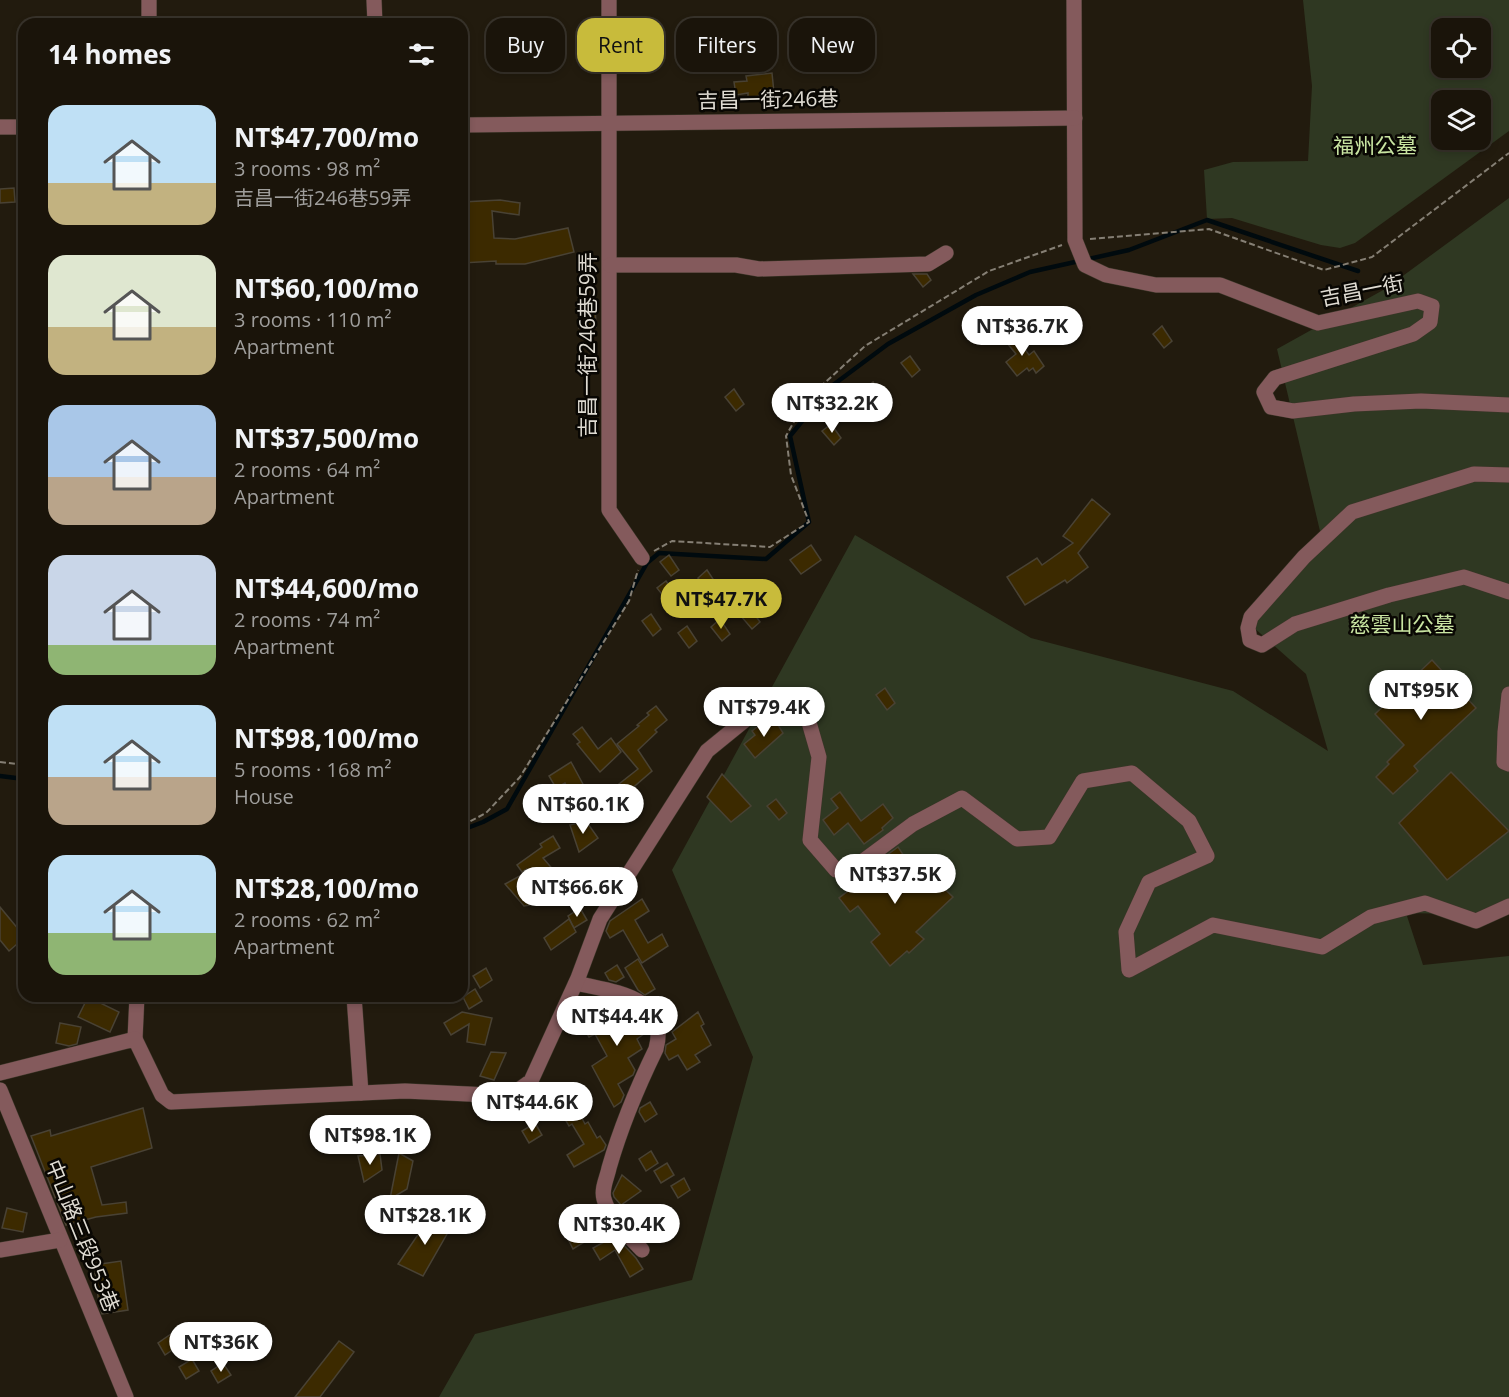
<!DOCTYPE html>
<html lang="en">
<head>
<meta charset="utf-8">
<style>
	:root { --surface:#1a140a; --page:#272118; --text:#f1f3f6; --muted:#9f9e9c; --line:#38332b; --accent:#c8bb3b }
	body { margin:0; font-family:"Open Sans","Noto Sans TC",sans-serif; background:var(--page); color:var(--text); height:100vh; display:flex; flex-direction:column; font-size:22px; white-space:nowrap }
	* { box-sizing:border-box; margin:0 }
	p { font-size:20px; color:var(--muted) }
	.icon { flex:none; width:33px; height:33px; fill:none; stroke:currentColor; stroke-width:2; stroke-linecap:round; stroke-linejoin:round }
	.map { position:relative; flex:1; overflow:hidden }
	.details { position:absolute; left:18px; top:18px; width:450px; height:984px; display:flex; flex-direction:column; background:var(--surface); border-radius:18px; box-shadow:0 3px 9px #0003,0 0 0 2px var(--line) }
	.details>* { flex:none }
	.top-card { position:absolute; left:486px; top:18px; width:570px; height:54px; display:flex; gap:12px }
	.controls { position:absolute; left:1431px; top:18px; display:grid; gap:12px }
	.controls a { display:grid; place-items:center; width:60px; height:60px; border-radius:12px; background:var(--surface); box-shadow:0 3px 9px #0003,0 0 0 2px var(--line); font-size:30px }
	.price { position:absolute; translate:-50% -51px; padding:0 14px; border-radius:21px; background:#fff; color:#222; font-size:20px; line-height:39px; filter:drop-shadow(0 2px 3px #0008) }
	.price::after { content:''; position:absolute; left:50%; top:36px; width:18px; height:14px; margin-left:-9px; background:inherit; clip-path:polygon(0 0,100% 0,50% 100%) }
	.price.selected { background:var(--accent); color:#111 }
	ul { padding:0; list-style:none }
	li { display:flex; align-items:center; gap:18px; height:150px; padding:0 30px }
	li span { display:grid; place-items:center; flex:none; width:168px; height:120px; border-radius:18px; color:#555 }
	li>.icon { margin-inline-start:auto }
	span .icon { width:72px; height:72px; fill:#fffc; stroke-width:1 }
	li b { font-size:26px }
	h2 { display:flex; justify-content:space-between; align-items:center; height:72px; padding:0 30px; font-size:26px }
	.chip { padding:0 21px; border-radius:18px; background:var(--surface); box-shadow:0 3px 9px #0003,0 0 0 2px var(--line); font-size:21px; line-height:54px }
	.chip.selected { background:var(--accent); color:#111 }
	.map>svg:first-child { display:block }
	.green { fill:#2f3822; fill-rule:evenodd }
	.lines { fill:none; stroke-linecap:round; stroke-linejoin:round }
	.stream { stroke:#000a0e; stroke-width:4.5 }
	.building { fill:#3c2a00; stroke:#494234; stroke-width:1.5 }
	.minor-casing { stroke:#3c3629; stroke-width:16 }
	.path { stroke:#857f74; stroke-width:2; stroke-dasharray:6 3; stroke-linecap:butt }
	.minor { stroke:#845a5c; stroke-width:15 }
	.labels { text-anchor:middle; stroke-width:5; stroke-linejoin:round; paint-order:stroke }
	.street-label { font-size:21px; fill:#dfdbd2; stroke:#090703 }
	.park-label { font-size:21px; fill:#c9e5a2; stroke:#090703 }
</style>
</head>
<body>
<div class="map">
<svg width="1509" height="1397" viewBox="0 0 1509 1397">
	<rect width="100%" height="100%" fill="#221b0e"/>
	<g class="green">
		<path d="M1303 0H1509V131L1355 243 1340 248 1321 245 1232 218 1207 219 1204 170 1233 162 1308 161 1312 86ZM1480 28V68H1442V28ZM1480 100V140H1442V100Z"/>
		<path d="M1509 198V915L1406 913 1423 965 1509 956V1397H439L475 1334 692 1280 753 1057 672 870 855 535 1031 638 1233 691 1328 751 1306 674 1243 618 1324 548 1277 349 1385 289Z"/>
	</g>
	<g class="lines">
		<g class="stream">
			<path d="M0 776 24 779"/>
			<path d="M462 830 483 822 507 809 647 563 659 553 766 559 809 522 790 436 829 388 888 344 976 295 1030 272 1129 250 1207 220 1358 271"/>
		</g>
	</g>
	<g class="building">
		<path d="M772 73 774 93 748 98V93L736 95 734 82 747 81 746 76Z"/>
		<path d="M14 188 15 202 0 203V189Z"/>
		<path d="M500 200 520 203 519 215 492 211 494 238 515 239 568 228 574 252 525 264H496V261L462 263V202Z"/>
		<path d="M913 274H927L931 280 923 287Z"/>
		<path d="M595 303 596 327 579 328 578 304Z"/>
		<path d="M1162 326 1172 341 1164 348 1153 334Z"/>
		<path d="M1012 331 1029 355 1034 351 1044 366 1036 373 1033 368 1029 371 1027 368 1017 376 1006 362 1016 354 1003 338Z"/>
		<path d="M910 356 920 370 912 377 901 363Z"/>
		<path d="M873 382 883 397 859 416 848 402Z"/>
		<path d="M734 389 744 404 736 411 725 397Z"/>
		<path d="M831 424 841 438 834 445 822 431Z"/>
		<path d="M1092 499 1110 514 1078 553 1088 567 1067 583 1065 580 1025 605 1007 577 1037 558 1042 565 1073 543 1063 536Z"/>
		<path d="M811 545 821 560 801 574 790 560Z"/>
		<path d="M669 555 679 570 671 576 660 562Z"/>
		<path d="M707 570 717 585 709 592 698 578Z"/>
		<path d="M666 581 676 595 668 602 657 588Z"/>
		<path d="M750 608 760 622 752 629 740 615Z"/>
		<path d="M651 614 661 629 653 636 642 621Z"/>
		<path d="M720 619 730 634 722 641 711 627Z"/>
		<path d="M687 626 697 641 689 648 678 633Z"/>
		<path d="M1432 660 1476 708 1414 766 1418 771 1393 794 1376 777 1389 764 1387 762 1404 745 1375 714Z"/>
		<path d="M885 688 895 703 887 710 876 695Z"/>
		<path d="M656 706 667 720 655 730 657 732 638 750 652 771 629 791 633 796 625 803 614 788 638 769 617 744 639 726 637 725 649 715 647 713Z"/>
		<path d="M774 718 783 733 755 758 744 744 755 735 752 731 761 724 763 727Z"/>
		<path d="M582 727 598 749 611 738 621 752 600 772 577 744 580 742 573 734Z"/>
		<path d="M571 762 584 786 572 796 565 783 556 788 549 776Z"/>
		<path d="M1451 772 1509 831 1447 880 1399 823Z"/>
		<path d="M722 774 751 806 731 822 707 797Z"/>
		<path d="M840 792 861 821 883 804 893 818 882 828 883 830 864 844 848 823 834 835 823 820 838 808 831 799Z"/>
		<path d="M776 799 787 813 779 820 767 806Z"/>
		<path d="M586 821 598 838 579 852 570 825Z"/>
		<path d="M553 836 560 848 543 858 555 872 534 889 544 903 524 906 505 884 529 871 527 869 522 872 517 865 542 847 540 844Z"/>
		<path d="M898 847 908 862 899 869 914 892 931 876 953 897 916 932 924 939 909 953 907 951 890 966 871 942 880 934 858 906 850 912 839 898 857 884 855 881 865 874 864 872Z"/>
		<path d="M574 873 587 898 563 883Z"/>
		<path d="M642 899 649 911 635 920 648 943 662 934 668 946 642 963 623 930 610 938 606 931 610 921Z"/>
		<path d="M0 907 24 936V938L9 951 0 940Z"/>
		<path d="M580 908 587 920 574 928 568 916Z"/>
		<path d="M569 919 576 932 551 950 544 938Z"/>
		<path d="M638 959 655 989 645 995 638 990 625 968Z"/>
		<path d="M617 965 624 977 616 982 609 980 605 973Z"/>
		<path d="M486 968 492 980 480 988 473 976Z"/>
		<path d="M475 989 482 1001 469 1009 463 997Z"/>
		<path d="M88 997 119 1012 110 1032 78 1017Z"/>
		<path d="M621 1004 640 1014 646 1022 648 1031 637 1039 642 1049 628 1058 635 1070 633 1075 618 1084 624 1095 621 1102 614 1107 592 1066 607 1056 595 1034 589 1037 582 1025 595 1017 597 1020Z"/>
		<path d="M462 1012 492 1018 485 1045 467 1042 469 1024 451 1035 444 1023Z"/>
		<path d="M698 1012 704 1024 701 1026 711 1045 695 1055 700 1062 687 1070 678 1055 669 1060 665 1053 666 1045 676 1039 672 1032Z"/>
		<path d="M60 1023 81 1027 77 1044 69 1046 56 1043Z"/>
		<path d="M491 1052 506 1053 494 1080 480 1076Z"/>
		<path d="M650 1102 657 1114 645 1122 639 1112 640 1108Z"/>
		<path d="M575 1105 585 1124 588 1122 597 1138 600 1136 606 1145 604 1150 574 1167 567 1155 584 1144 572 1124 569 1126 562 1114Z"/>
		<path d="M143 1108 152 1148 91 1167 102 1205 126 1202 127 1213 96 1217 66 1225 31 1136 50 1130 51 1136Z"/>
		<path d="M535 1123 542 1135 529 1143 522 1131Z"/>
		<path d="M651 1151 658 1163 646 1171 639 1159Z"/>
		<path d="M399 1153 413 1161 407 1189 390 1199Z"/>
		<path d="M380 1154 382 1170 364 1182 358 1156Z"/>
		<path d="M667 1163 674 1175 661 1183 654 1171Z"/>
		<path d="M622 1175 641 1191 621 1205 614 1197 613 1193Z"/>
		<path d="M684 1178 690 1190 678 1198 671 1186Z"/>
		<path d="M589 1207 596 1219 584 1227 577 1216Z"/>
		<path d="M7 1208 27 1213 23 1232 2 1228Z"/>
		<path d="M432 1214 451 1227 423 1276 398 1264Z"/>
		<path d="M579 1229 586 1241 573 1249 567 1237Z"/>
		<path d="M615 1236 636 1258 643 1269 630 1277 615 1250 600 1260 593 1248Z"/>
		<path d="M121 1261 128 1310 102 1314 99 1304 94 1265Z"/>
		<path d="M171 1334 178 1346 165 1355 158 1343Z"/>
		<path d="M339 1341 354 1352 320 1397H295Z"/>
		<path d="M192 1359 199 1371 186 1379 179 1367Z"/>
		<path d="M223 1363 231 1375 218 1383 211 1371Z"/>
	</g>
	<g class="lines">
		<g class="minor-casing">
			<g id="minor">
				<path d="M374 0 375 24"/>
				<path d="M609 0V510L642 558"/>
				<path d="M1074 0 1075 240 1085 265 1106 275 1156 285H1220L1318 323 1418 301 1432 306 1430 322 1413 334 1275 378 1264 392 1271 407 1293 411 1354 404 1421 401 1509 405"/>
				<path d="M149 24V0"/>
				<path d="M462 125 1075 118"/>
				<path d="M0 127H24"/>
				<path d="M610 265H736L759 269 928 264 946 253"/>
				<path d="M1509 475 1474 474 1352 512 1304 557 1251 617 1248 628 1250 640 1262 645 1295 624 1389 595 1464 577 1509 592"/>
				<path d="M1509 694 1505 732 1504 762 1509 764"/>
				<path d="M576 983C613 992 670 996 656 1049 637 1088 621 1126 609 1168 607 1178 601 1189 604 1199 609 1218 629 1236 642 1250"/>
				<path d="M354 996 361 1093"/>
				<path d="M135 1039 137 996"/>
				<path d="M0 1073 135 1039 162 1095 171 1102 405 1091 510 1096 531 1081 578 978 600 919 707 751 767 702 806 712 819 757 810 840 836 870 859 864 913 824 962 798 1017 839 1049 837 1083 781 1132 773 1189 821 1207 856 1149 882 1126 932 1129 970 1213 925 1322 947 1371 917 1425 903 1476 921 1509 906"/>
				<path d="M0 1090 126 1397"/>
				<path d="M0 1250 60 1240"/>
			</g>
		</g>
		<g class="path">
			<path d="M1090 239 1209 229 1324 270 1372 257 1509 153"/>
			<path d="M654 551 672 541 770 547 809 522 791 475 786 436 806 400 865 346 989 271 1062 245"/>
			<path d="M0 762 24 765"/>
			<path d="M462 822 467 823 486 813 520 777 629 601 638 570"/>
		</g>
		<use href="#minor" class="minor"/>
	</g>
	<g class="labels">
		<g class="street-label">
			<text transform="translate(768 100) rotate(-1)" y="7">吉昌一街246巷</text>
			<text transform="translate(1362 291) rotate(-11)" y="7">吉昌一街</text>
			<text transform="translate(588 345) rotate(-90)" y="7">吉昌一街246巷59弄</text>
			<text transform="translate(82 1236) rotate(68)" y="7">中山路三段953巷</text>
		</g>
		<g class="park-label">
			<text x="1375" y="153">福州公墓</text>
			<text x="1402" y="632">慈雲山公墓</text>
		</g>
	</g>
</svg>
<div class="controls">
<a><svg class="icon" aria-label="locate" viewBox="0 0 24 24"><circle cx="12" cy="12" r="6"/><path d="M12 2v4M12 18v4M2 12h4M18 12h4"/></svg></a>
<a><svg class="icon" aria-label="layers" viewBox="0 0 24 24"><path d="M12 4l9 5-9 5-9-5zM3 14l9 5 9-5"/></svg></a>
</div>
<b class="price" style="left:1022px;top:357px">NT$36.7K</b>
<b class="price" style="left:832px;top:434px">NT$32.2K</b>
<b class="price selected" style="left:721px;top:630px">NT$47.7K</b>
<b class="price" style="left:1421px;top:721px">NT$95K</b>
<b class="price" style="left:764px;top:738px">NT$79.4K</b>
<b class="price" style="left:583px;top:835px">NT$60.1K</b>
<b class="price" style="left:895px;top:905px">NT$37.5K</b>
<b class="price" style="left:577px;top:918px">NT$66.6K</b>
<b class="price" style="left:617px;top:1047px">NT$44.4K</b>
<b class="price" style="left:532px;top:1133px">NT$44.6K</b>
<b class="price" style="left:370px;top:1166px">NT$98.1K</b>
<b class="price" style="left:425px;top:1246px">NT$28.1K</b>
<b class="price" style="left:619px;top:1255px">NT$30.4K</b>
<b class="price" style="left:221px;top:1373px">NT$36K</b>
<div class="top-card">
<a class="chip">Buy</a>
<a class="chip selected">Rent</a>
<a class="chip">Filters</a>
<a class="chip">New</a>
</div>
<section class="details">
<h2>14 homes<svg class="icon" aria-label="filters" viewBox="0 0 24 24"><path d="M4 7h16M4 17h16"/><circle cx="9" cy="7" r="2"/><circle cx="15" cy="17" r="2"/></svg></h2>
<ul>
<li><span style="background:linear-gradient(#bfe0f5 65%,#c2b280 0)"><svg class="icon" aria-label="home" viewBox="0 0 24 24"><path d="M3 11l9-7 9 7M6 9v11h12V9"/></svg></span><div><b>NT$47,700/mo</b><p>3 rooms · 98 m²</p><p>吉昌一街246巷59弄</p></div></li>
<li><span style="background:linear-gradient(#dfe7d0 60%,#c2b280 0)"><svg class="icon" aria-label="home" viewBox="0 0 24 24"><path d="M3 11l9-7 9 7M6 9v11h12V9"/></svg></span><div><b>NT$60,100/mo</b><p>3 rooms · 110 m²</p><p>Apartment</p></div></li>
<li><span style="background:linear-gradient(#a9c7e8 60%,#b9a48a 0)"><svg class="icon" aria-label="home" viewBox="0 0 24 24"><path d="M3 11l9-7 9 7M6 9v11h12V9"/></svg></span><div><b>NT$37,500/mo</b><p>2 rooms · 64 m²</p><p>Apartment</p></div></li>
<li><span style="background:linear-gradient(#c9d6e8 75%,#8fb573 0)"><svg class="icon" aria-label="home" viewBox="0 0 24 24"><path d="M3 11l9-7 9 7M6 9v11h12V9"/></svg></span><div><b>NT$44,600/mo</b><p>2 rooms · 74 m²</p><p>Apartment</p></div></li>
<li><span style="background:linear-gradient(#bfe0f5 60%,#b9a48a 0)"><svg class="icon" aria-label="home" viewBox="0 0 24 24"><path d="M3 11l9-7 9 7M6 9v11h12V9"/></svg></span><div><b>NT$98,100/mo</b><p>5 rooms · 168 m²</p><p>House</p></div></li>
<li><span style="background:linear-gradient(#bfe0f5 65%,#8fb573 0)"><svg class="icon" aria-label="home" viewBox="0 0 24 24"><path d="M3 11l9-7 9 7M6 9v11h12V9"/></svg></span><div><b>NT$28,100/mo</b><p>2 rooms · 62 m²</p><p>Apartment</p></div></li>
</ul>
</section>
</div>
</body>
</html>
